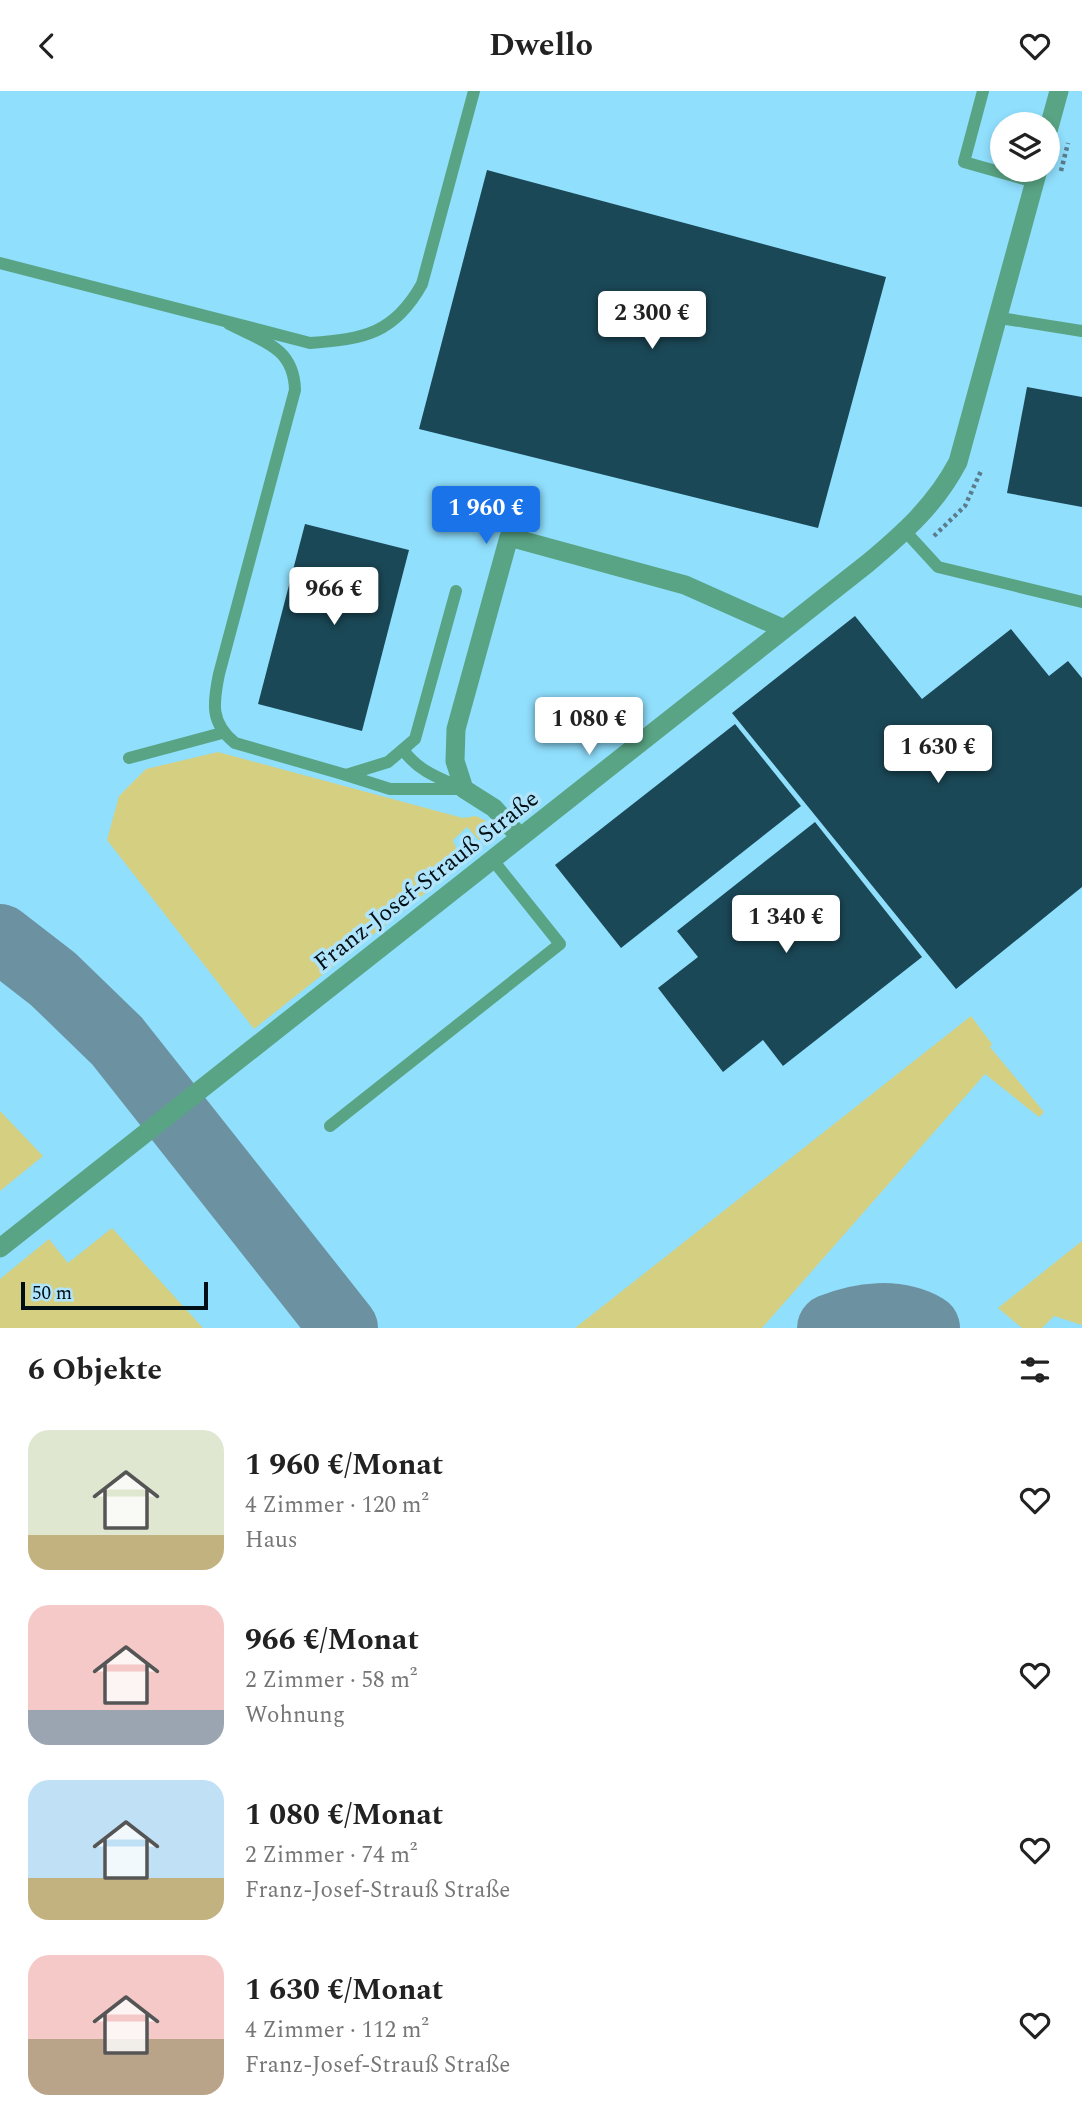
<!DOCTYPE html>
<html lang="de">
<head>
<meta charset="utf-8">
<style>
	:root { --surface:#fff; --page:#f6f6f6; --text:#222; --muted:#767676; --accent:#1a73e8 }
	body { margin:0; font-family:Spectral,serif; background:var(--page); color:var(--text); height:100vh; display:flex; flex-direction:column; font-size:26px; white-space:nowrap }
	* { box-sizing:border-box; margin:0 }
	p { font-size:23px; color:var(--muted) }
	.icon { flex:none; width:38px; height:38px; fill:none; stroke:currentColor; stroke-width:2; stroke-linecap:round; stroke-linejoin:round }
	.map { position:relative; height:1237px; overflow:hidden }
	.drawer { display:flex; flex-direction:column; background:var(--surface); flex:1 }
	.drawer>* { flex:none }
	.fabs { position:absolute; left:990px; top:21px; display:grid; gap:14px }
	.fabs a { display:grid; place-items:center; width:70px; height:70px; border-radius:50%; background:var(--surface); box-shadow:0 4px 10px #0003; font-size:35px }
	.scale { position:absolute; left:21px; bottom:18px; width:187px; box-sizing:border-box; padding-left:7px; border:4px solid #000e15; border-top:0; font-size:19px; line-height:24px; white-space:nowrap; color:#000e15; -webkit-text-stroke:5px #afe4fa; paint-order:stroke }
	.price { position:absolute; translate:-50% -60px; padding:0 16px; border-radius:7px; background:#fff; color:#222; font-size:23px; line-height:46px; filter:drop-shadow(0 2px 4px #0008) }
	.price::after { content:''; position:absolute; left:50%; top:42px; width:21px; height:16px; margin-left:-10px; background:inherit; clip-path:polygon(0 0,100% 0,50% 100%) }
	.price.active { background:var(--accent); color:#fff }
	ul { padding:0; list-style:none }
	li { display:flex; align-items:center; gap:21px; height:175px; padding:0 28px }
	li span { display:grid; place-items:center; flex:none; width:196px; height:140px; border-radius:21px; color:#555 }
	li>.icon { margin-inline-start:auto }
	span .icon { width:84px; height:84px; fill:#fffc; stroke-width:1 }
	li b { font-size:30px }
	h2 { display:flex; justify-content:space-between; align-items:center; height:84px; padding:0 28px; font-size:30px }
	header { display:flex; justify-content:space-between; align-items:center; height:91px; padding:0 28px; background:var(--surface); font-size:32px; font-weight:700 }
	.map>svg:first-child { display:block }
	.built { fill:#90dffd; fill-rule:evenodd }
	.green { fill:#d5cf81 }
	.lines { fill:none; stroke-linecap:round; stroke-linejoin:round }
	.taxiway { stroke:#6c92a2; stroke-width:68 }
	.building { fill:#1b4857 }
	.path { stroke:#5a7c8b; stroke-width:4.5; stroke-dasharray:3.5 3.5; stroke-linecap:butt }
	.service { stroke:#59a484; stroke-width:12 }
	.minor { stroke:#59a484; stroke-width:19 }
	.labels { text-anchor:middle; stroke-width:7; stroke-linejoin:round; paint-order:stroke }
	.street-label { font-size:24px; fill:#000e15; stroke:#afe4fa }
</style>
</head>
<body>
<header><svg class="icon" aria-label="back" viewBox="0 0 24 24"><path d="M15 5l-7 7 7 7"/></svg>Dwello<svg class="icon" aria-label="heart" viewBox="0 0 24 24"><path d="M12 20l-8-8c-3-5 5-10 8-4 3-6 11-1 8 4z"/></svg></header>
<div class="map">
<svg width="1082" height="1237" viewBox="0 0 1082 1237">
	<rect width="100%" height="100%" fill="#afe4fa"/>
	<path class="built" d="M0 0H1082V1237H0ZM1003 33H1048V79H1003Z"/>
	<g class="green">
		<path d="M218 661 463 727 476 725 486 730 488 742 479 749 467 736 453 749 462 773 254 938 107 749 119 705 146 678Z"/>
		<path d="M971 925 992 953 990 956 1044 1021 1039 1026 985 983 762 1237H575Z"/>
		<path d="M0 1020 43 1065 0 1100Z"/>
		<path d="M112 1137 203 1237H0V1188L49 1148 68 1172Z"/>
		<path d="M1082 1150V1234L1054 1225 1042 1237H1022L998 1217Z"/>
	</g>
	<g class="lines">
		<g class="taxiway">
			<path d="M0 847 53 888 117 950 344 1237"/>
			<path d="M831 1237C860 1225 897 1220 926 1237"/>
		</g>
	</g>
	<g class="building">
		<path d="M487 79 886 186 818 437 419 338Z"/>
		<path d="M1027 296 1082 306V416L1007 402Z"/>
		<path d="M305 433 409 459 362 640 258 613Z"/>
		<path d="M855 525 922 608 1011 538 1049 585 1068 570 1082 587V796L956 898 732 622Z"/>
		<path d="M735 633 801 715 621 857 555 774Z"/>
		<path d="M815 731 922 866 783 975 763 949 723 981 658 897 698 866 677 840Z"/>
	</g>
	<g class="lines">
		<g class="path">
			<path d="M1061 80 1068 52"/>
			<path d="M934 445 965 415 981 380"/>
		</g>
		<g class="service">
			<path d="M983 0 964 71 1035 91"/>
			<path d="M0 172 310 252C364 248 394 243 422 193L474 0"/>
			<path d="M1000 227 1082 240"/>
			<path d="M229 233C262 250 294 256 295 299L219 583C213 612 210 632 235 652L346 684 388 671 415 648 456 500"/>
			<path d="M905 440 938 476 1082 511"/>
			<path d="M404 660C418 679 436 686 457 695"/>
			<path d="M129 667 222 642"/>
			<path d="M346 684 390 698H464"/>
			<path d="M330 1035 560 853 492 768"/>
		</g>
		<g class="minor">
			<path d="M1048 40 1059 0"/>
			<path d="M520 746 494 717 464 698 455 670 456 638 509 446 685 494 784 538"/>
			<path d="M0 1157 868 472C905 441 936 413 958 371L1038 79"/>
		</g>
	</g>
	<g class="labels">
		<g class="street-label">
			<text transform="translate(426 789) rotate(-38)" y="8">Franz-Josef-Strauß Straße</text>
		</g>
	</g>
</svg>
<div class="fabs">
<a><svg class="icon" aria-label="layers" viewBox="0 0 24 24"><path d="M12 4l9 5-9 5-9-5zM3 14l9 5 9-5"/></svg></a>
</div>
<div class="scale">50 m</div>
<b class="price" style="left:652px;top:260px">2 300 €</b>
<b class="price active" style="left:486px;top:455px">1 960 €</b>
<b class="price" style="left:334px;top:536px">966 €</b>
<b class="price" style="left:589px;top:666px">1 080 €</b>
<b class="price" style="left:938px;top:694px">1 630 €</b>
<b class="price" style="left:786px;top:864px">1 340 €</b>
</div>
<section class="drawer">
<h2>6 Objekte<svg class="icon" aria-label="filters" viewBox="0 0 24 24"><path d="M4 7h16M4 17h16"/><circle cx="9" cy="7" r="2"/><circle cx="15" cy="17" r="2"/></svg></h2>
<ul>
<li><span style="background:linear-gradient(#dfe7d0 75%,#c2b280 0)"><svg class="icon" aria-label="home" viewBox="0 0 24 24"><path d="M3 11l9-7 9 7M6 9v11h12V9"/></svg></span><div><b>1 960 €/Monat</b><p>4 Zimmer · 120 m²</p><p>Haus</p></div><svg class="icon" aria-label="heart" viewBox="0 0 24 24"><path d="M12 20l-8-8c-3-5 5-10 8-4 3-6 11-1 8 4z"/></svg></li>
<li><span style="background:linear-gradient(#f6c9c9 75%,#9aa5b1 0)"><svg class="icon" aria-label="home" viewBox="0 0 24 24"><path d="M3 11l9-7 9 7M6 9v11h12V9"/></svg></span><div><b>966 €/Monat</b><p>2 Zimmer · 58 m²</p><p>Wohnung</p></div><svg class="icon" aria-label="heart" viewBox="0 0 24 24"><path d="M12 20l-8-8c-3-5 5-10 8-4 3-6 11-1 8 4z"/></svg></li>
<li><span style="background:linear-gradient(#bfe0f5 70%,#c2b280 0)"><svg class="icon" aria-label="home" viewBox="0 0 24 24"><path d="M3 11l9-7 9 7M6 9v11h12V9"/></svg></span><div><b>1 080 €/Monat</b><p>2 Zimmer · 74 m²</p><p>Franz-Josef-Strauß Straße</p></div><svg class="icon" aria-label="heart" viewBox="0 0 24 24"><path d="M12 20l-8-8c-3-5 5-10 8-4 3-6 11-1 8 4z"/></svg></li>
<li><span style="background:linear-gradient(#f6c9c9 60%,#b9a48a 0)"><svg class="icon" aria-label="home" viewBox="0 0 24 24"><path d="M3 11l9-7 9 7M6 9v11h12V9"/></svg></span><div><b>1 630 €/Monat</b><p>4 Zimmer · 112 m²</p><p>Franz-Josef-Strauß Straße</p></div><svg class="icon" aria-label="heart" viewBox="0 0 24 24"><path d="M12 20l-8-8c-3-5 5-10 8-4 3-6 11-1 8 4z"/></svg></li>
</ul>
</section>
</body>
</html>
